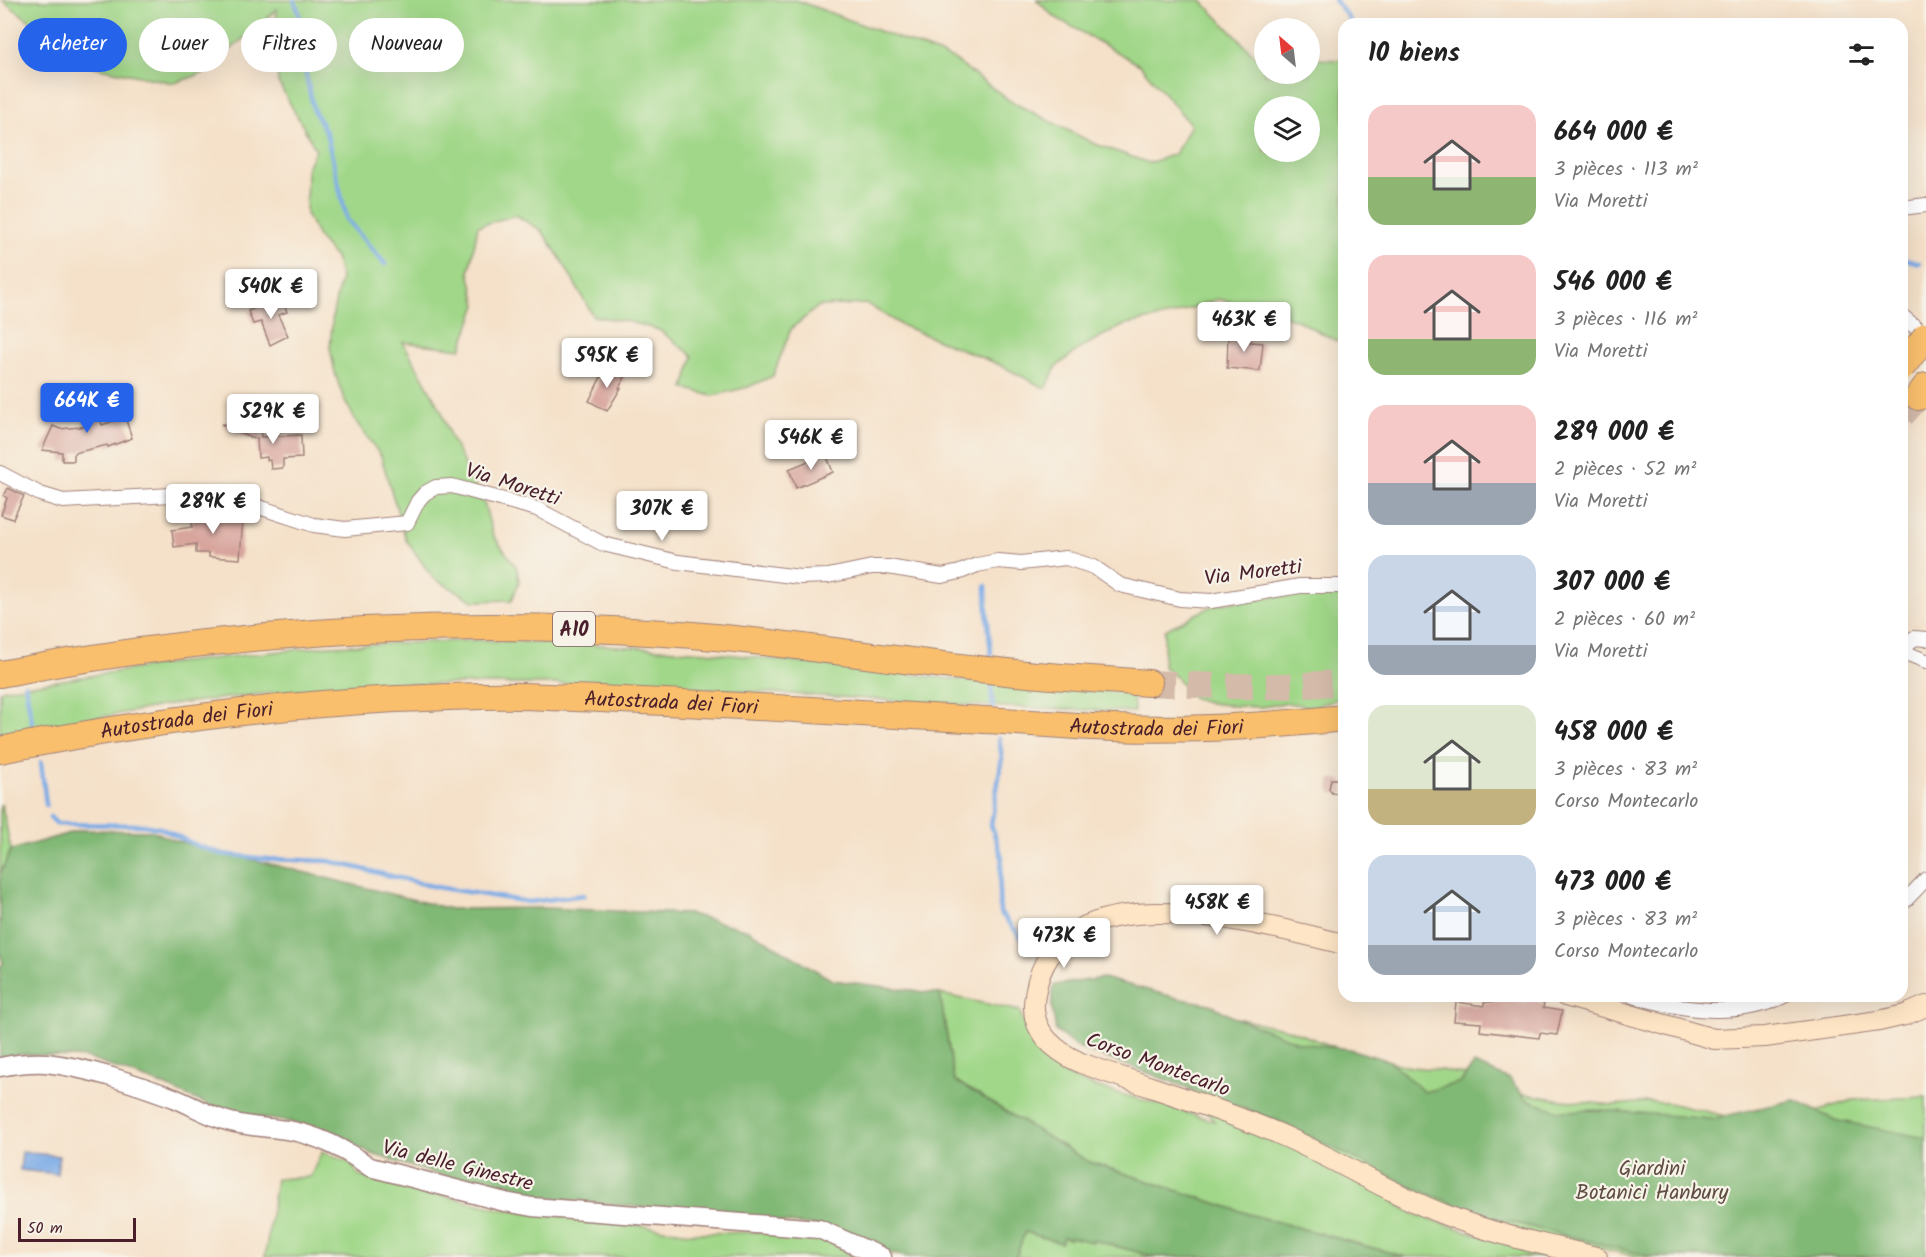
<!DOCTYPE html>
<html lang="fr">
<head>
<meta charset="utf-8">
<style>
	:root { --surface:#fff; --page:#f6f6f6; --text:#222; --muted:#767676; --accent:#2563eb }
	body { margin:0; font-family:Kalam,sans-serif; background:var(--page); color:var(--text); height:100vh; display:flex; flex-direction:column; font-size:22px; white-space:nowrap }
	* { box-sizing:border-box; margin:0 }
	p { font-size:20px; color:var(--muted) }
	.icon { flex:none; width:33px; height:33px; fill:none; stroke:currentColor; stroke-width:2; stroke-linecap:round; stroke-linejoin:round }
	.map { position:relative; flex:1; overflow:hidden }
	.side { position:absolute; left:1338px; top:18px; width:570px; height:984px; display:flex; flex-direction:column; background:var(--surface); border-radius:18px; box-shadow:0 6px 24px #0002 }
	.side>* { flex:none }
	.top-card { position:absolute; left:18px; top:18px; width:570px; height:54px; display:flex; gap:12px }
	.needle { width:39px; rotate:332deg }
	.tools { position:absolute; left:1254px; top:18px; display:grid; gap:12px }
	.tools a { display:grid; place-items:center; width:66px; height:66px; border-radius:50%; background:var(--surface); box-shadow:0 6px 24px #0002; font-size:30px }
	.scale { position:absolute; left:18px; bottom:15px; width:118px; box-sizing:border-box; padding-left:6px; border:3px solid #4a1f2b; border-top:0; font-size:16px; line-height:21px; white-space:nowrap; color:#4a1f2b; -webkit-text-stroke:4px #f7f3e8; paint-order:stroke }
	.price { position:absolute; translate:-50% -51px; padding:0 14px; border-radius:6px; background:#fff; color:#222; font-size:20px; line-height:39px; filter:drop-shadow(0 2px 3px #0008) }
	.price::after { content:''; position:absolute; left:50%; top:36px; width:18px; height:14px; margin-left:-9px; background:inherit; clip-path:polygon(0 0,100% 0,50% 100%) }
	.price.active { background:var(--accent); color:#fff }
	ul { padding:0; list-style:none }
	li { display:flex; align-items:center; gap:18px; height:150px; padding:0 30px }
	li span { display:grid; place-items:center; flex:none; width:168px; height:120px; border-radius:18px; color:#555 }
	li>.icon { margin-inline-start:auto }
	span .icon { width:72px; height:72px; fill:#fffc; stroke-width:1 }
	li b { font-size:26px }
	h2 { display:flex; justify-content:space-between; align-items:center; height:72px; padding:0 30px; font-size:26px }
	.tag { padding:0 21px; border-radius:27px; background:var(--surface); box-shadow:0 6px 24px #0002; font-size:21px; line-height:54px }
	.tag.active { background:var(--accent); color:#fff }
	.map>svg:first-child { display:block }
	.green { fill:#a0d788; stroke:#757b5a; stroke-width:1.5; fill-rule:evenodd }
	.forest { fill:#80b874; stroke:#656c50; stroke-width:1.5 }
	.water { fill:#7cabe6; stroke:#636588; stroke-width:1.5 }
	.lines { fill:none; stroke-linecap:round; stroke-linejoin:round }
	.stream { stroke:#7cabe6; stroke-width:4.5 }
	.building { fill:#d8a59d }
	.motorway-tunnel { stroke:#d3baa9; stroke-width:26; stroke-dasharray:26 13; stroke-linecap:butt }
	.minor-casing { stroke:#a0807a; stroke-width:16 }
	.tertiary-casing { stroke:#a0807a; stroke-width:21 }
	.secondary-casing { stroke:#a0807a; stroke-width:22 }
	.motorway-casing { stroke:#a0807a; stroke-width:28 }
	.minor { stroke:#fff; stroke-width:14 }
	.tertiary { stroke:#fff; stroke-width:18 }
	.secondary { stroke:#fde5c5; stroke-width:20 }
	.motorway { stroke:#f9bf6d; stroke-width:26 }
	.motorway-bridge-casing { stroke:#a0807a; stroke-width:28; stroke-linecap:butt }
	.motorway-bridge { stroke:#f9bf6d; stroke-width:26 }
	.labels { text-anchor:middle; stroke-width:4.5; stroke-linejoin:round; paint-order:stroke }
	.shield { fill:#f7f3e8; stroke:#7e5f64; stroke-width:1.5 }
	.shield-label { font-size:20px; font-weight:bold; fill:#4a1f2b }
	.street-label { font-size:21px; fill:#4a1f2b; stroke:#f7f3e8 }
	.park-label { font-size:21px; fill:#604d42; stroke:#f7f3e8 }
</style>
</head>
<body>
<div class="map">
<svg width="1926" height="1257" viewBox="0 0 1926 1257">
	<rect width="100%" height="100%" fill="#f7f3e8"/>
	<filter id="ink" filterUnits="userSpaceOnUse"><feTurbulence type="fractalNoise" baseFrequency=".0167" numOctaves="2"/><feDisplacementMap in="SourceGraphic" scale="12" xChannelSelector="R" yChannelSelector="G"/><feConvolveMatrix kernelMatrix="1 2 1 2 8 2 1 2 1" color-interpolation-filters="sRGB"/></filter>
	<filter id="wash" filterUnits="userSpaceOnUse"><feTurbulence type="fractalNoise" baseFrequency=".008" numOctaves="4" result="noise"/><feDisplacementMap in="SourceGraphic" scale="24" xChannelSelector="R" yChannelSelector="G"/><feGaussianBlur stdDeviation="1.35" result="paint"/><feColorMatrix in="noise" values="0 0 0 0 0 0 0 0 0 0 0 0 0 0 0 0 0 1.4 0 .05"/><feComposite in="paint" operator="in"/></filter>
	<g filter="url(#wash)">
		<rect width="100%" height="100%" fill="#f5e1c9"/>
		<g class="green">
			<path d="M2 0H796L951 58 1012 102 1095 144 1149 163 1175 154 1191 125 1140 65 1053 16 1037 0H1201L1256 57 1264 58V74H1310V59L1344 60V345L1297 320 1263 309 1218 299 1172 315 1127 324 1100 337 1079 349 1056 367 1046 389 998 364 901 325 867 304 819 306 791 329 773 376 748 387 712 396 684 388 693 356 659 330 626 321 593 316 562 261 542 231 516 215 478 226 469 272 477 305 461 349 403 342 441 410 450 436 484 503 493 535 517 568 519 582 512 600 474 601 433 578 406 540 381 456 357 423 344 399 335 373 330 348 333 313 341 278 335 257 320 240 306 214 307 167 316 150 278 82 275 31 277 9 204 73 174 83 90 66ZM1264 106H1310V152H1264Z"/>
			<path d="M1344 589V697L1313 707 1288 703 1261 707 1235 706 1211 703 1194 698 1176 677 1163 666 1165 630 1214 605 1317 590Z"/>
			<path d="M480 640 602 645 706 652 1007 685 1133 693 1134 712 965 705 627 684H399L260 694 168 705 0 735V691L5 689 173 663 328 646Z"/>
			<path d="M0 805H2L11 850 0 874Z"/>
			<path d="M940 994 1020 1011C1037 1077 1085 1084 1143 1100 1167 1106 1191 1114 1214 1121L1176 1072 1222 1015 1287 1029 1335 1047 1411 1067 1441 1070 1470 1076 1513 1092 1562 1100 1613 1105 1647 1102 1668 1103 1739 1119 1816 1111 1853 1100 1926 1097V1257H1639L1393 1202 1414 1214 1547 1257H1406L1252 1215 1087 1161 954 1080Z"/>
			<path d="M322 1152 351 1163 359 1176 500 1209 605 1220 690 1233 775 1232 830 1241 854 1257H265L276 1179 310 1177Z"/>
			<path d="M1025 1231 1061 1243 1062 1237H1071L1092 1242 1093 1240 1156 1257H1016Z"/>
		</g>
		<g class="forest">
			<path d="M80 830 153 831 174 840 451 909 544 908 690 914 748 930 832 980 940 994 954 1080 1087 1161 1252 1215 1406 1257H1156L1093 1240V1242L1071 1237 1070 1239 1063 1237 1061 1243 1025 1232 1016 1257H908L868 1249 835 1228 514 1194 436 1174 372 1154 329 1132 285 1121 227 1113 157 1083 87 1058 21 1054 0 1057V967L3 964 0 952V874L11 850Z"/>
			<path d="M1103 978 1181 999 1210 1004 1233 1017 1301 1043 1349 1049 1390 1061 1424 1092 1461 1082 1474 1064 1510 1079 1526 1099 1559 1111 1603 1110 1712 1119 1794 1100 1835 1120 1926 1138V1257H1654L1482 1215 1414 1188 1281 1122 1075 1046 1056 1031 1052 1007V991L1055 985Z"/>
		</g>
		<path class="water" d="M22 1152 59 1156 57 1174 20 1170Z"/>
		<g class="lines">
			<g class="stream">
				<path d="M294 0 299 13 306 75 314 111 326 132 347 220 385 264"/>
				<path d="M1335 0 1353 24"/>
				<path d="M1902 258 1919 263"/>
				<path d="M986 586C986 609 989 631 991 654"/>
				<path d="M25 684 33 727"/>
				<path d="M991 684 993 708"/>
				<path d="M999 738 1002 758 991 825 1002 857 999 894 1000 912 1030 948"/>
				<path d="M41 762 46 805"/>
				<path d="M50 817 57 824 143 825 160 828 198 846 222 854 268 859 329 861 436 887 529 902 584 895"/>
			</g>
		</g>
		<g id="blocks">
			<g class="building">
				<path d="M281 298 287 312 278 315 288 336 270 345 261 322 253 324 248 311Z"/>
				<path d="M1228 334 1250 336V342L1263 343 1260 371 1227 368Z"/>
				<path d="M606 367 625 377 619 388H621L607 411 589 401Z"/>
				<path d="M93 393 102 425 125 417 132 438 108 447 107 445 74 453V461H62V452L42 450 53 426 60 429 89 426 85 394Z"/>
				<path d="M221 424 260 426 261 437 301 435 302 458 283 459V468L271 469 270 460H267V457L258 458 257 438H251Z"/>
				<path d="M827 457 833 472 796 488 789 469 816 458Z"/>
				<path d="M8 488 24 496 13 519 1 515 7 498 4 496Z"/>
				<path d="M199 512 243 517 240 559 209 557V553H196V544L174 547 172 530 192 527V515H199Z"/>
				<path d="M1331 779H1338L1344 782V794L1332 793 1329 789Z"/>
				<path d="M1503 997 1527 1002 1528 999 1544 1003 1543 1008 1562 1011 1557 1035 1540 1033 1539 1038 1480 1031 1481 1023 1454 1021 1456 1002 1484 1006V1002H1493Z"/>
			</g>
		</g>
	</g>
	<g filter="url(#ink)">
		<use href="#blocks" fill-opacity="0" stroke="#a0807a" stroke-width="1.5"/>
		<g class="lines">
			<g class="motorway-tunnel">
				<path d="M1902 415 1918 397"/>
				<path d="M1149 683C1214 686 1279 689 1344 682"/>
			</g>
			<g class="minor-casing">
				<g id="minor">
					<path d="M1902 208 1926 205"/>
					<path d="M1902 316 1926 336"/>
					<path d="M0 473 40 494 63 501 190 494 234 499 314 525 345 529 407 523 418 501 425 493 436 487 452 486 537 509 603 544 678 562 800 577 828 576 872 567H888L942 576 960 572 977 565 998 561 1021 563 1066 558 1094 567 1120 585 1180 599 1211 601 1300 586H1344"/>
					<path d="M1926 639 1914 638 1905 647 1908 654 1926 661"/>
					<path d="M1902 904 1926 879"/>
					<path d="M1633 996C1682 1010 1737 1019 1784 996"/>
				</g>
			</g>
			<g class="tertiary-casing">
				<path id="tertiary" d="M0 1067C15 1064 30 1062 46 1063 89 1068 133 1083 174 1098 191 1105 206 1114 224 1120 244 1127 266 1127 287 1130 318 1135 344 1149 370 1167L505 1202 532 1207 819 1229 882 1257"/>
			</g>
			<g class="secondary-casing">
				<g id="secondary">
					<path d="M1344 944C1259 924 1046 862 1034 1003 1032 1034 1057 1052 1081 1063 1147 1087 1215 1106 1279 1134 1335 1158 1386 1192 1443 1214 1492 1234 1546 1245 1597 1257"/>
					<path d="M1565 996 1714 1039 1765 1037 1879 1021 1905 1015 1926 1006"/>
				</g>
			</g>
			<g class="motorway-casing">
				<g id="motorway">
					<path d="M1918 397 1926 386"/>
					<path d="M0 674C218 632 443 618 664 633 776 640 887 660 998 671 1048 677 1099 679 1149 683"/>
					<path id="s1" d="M0 750C131 724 262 706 396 699 437 698 478 695 518 696 667 700 816 711 965 719 1015 721 1064 726 1114 728 1191 731 1268 726 1344 718"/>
				</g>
			</g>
			<use href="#minor" class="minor"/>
			<use href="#tertiary" class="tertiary"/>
			<use href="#secondary" class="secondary"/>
			<use href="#motorway" class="motorway"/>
			<g class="motorway-bridge-casing">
				<path id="motorway-bridge" d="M1902 367 1926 336"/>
			</g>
			<use href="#motorway-bridge" class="motorway-bridge"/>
		</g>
	</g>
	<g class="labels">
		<rect class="shield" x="553" y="612" width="42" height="34" rx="4.5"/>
		<g class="shield-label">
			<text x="574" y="636">A10</text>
		</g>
		<g class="street-label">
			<text transform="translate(513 484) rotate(18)" y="7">Via Moretti</text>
			<text transform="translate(1253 572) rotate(-7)" y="7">Via Moretti</text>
			<text dy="7" stroke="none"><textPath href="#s1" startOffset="675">Autostrada dei Fiori</textPath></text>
			<text dy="7" stroke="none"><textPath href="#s1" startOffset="189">Autostrada dei Fiori</textPath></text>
			<text dy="7" stroke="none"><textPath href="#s1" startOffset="1161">Autostrada dei Fiori</textPath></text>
			<text transform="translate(1158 1064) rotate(20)" y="7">Corso Montecarlo</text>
			<text transform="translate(458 1165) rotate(14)" y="7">Via delle Ginestre</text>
		</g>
		<g class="park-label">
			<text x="1652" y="1175">Giardini<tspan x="1652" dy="24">Botanici Hanbury</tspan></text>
		</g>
	</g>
</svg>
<div class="tools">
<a><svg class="needle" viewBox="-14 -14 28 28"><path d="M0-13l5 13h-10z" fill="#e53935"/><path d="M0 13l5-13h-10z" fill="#767676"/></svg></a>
<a><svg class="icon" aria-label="layers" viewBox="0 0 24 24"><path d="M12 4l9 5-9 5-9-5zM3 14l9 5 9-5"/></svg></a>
</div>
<div class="scale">50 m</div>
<b class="price" style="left:271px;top:320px">540K €</b>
<b class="price" style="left:1244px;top:353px">463K €</b>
<b class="price" style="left:607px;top:389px">595K €</b>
<b class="price active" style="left:87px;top:434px">664K €</b>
<b class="price" style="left:273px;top:445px">529K €</b>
<b class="price" style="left:811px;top:471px">546K €</b>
<b class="price" style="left:213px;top:535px">289K €</b>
<b class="price" style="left:662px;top:542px">307K €</b>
<b class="price" style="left:1217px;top:936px">458K €</b>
<b class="price" style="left:1064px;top:969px">473K €</b>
<div class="top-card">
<a class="tag active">Acheter</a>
<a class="tag">Louer</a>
<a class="tag">Filtres</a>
<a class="tag">Nouveau</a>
</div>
<section class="side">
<h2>10 biens<svg class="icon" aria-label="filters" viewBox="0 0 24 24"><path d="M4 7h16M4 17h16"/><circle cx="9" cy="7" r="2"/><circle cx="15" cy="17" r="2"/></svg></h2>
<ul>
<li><span style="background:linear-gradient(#f6c9c9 60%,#8fb573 0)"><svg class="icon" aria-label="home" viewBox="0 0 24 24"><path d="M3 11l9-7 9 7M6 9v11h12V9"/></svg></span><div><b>664 000 €</b><p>3 pièces · 113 m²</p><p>Via Moretti</p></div></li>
<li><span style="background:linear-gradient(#f6c9c9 70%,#8fb573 0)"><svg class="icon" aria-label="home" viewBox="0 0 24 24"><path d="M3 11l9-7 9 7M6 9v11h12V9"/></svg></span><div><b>546 000 €</b><p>3 pièces · 116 m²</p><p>Via Moretti</p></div></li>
<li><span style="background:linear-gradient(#f6c9c9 65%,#9aa5b1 0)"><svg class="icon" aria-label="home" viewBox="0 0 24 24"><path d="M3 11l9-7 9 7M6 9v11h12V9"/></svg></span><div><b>289 000 €</b><p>2 pièces · 52 m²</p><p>Via Moretti</p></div></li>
<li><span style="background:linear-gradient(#c9d6e8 75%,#9aa5b1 0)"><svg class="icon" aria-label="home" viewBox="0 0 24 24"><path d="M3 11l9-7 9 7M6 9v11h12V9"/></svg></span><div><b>307 000 €</b><p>2 pièces · 60 m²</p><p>Via Moretti</p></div></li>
<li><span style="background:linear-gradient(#dfe7d0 70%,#c2b280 0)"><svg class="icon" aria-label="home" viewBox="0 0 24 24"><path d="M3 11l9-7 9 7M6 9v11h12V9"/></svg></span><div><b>458 000 €</b><p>3 pièces · 83 m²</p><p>Corso Montecarlo</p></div></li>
<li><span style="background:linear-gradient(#c9d6e8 75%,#9aa5b1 0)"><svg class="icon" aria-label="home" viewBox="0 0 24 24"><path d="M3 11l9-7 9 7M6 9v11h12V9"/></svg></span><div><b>473 000 €</b><p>3 pièces · 83 m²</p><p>Corso Montecarlo</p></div></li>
</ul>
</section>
</div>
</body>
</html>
